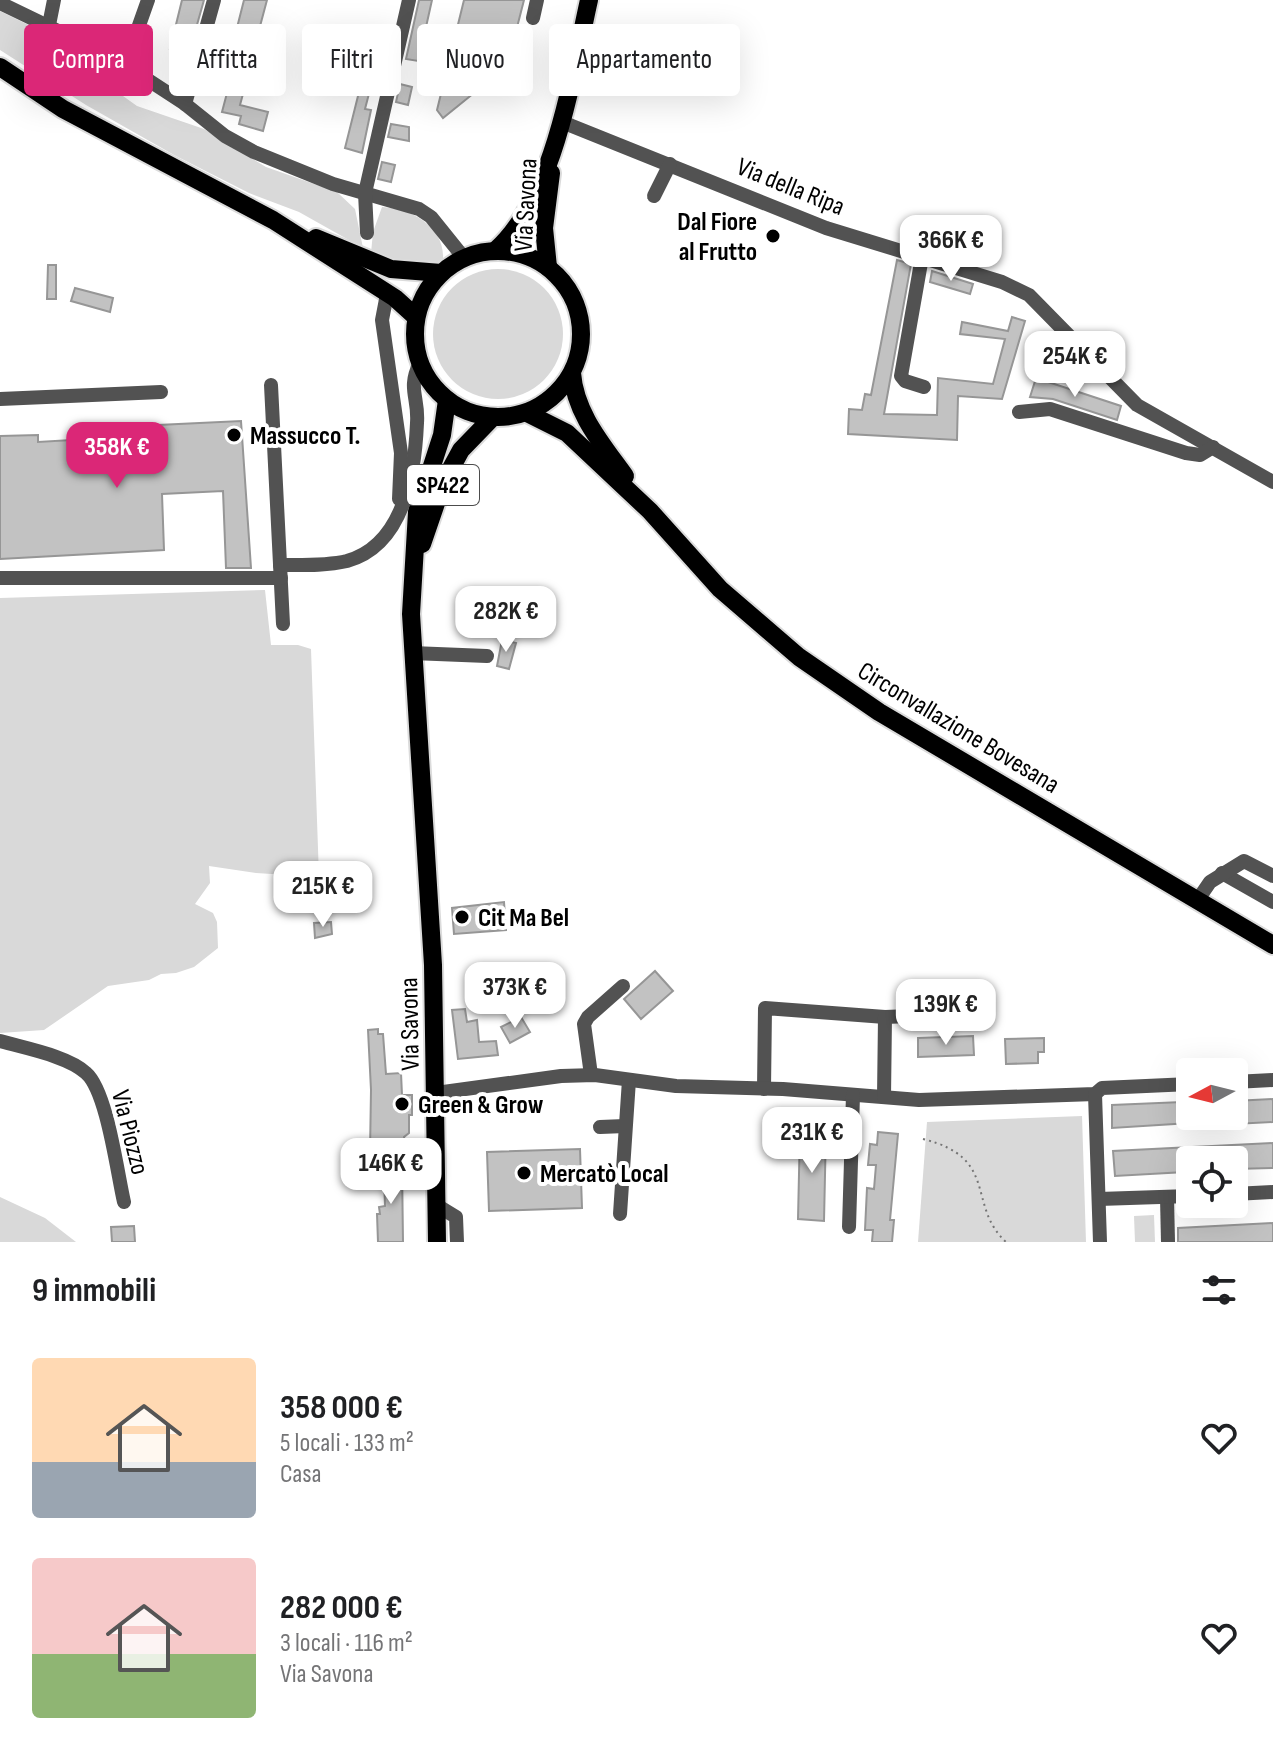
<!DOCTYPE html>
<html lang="it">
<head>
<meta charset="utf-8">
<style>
	:root { --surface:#fff; --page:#f2f2f2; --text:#202124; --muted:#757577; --accent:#db2777 }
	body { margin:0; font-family:"Sofia Sans Condensed",sans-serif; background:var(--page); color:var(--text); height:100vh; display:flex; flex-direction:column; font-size:30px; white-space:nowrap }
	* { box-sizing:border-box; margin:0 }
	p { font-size:26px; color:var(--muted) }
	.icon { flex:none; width:44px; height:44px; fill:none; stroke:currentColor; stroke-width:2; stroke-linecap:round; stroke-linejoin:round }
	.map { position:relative; height:1242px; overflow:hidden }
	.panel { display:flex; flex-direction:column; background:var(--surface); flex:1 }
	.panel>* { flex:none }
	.hud { position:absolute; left:24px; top:24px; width:800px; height:72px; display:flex; gap:16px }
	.needle { width:52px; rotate:263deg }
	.buttons { position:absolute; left:1176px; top:1058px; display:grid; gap:16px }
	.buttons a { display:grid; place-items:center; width:72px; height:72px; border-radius:8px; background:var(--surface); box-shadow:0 8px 32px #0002; font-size:40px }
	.price { position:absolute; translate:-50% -68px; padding:0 18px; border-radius:16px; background:#fff; color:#222; font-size:26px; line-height:52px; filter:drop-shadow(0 2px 4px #0008) }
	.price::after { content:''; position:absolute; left:50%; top:48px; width:24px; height:18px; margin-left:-12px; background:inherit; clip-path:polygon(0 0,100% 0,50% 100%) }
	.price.current { background:var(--accent); color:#fff }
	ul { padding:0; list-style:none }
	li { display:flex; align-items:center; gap:24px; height:200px; padding:0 32px }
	li span { display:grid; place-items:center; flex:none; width:224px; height:160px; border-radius:8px; color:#555 }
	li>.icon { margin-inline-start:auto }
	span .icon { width:96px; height:96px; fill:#fffc; stroke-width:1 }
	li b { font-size:34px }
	h2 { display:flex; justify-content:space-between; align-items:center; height:96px; padding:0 32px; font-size:34px }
	.pill { padding:0 28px; border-radius:8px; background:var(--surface); box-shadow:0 8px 32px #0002; font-size:28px; line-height:72px }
	.pill.current { background:var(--accent); color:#fff }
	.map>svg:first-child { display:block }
	.green { fill:#d9d9d9 }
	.building { fill:#c2c2c2; stroke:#969696; stroke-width:2 }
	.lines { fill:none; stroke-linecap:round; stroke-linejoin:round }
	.major-casing { stroke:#dbdbdb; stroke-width:22 }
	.path { stroke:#747474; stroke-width:2; stroke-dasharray:2 4; stroke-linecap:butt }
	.minor { stroke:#525252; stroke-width:14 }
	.major { stroke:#000; stroke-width:18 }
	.poi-dot { fill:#000; stroke:#fff; stroke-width:3 }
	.labels { text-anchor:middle; stroke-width:8; stroke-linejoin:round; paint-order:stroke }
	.shield { fill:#fff; stroke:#4c4c4c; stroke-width:2 }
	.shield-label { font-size:24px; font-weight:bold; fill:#000 }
	.street-label { font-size:26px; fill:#000; stroke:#fff }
	.poi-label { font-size:26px; font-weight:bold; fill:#000; stroke:#fff; text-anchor:start }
</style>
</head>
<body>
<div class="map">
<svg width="1273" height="1242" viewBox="0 0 1273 1242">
	<rect width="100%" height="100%" fill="#fff"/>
	<g class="green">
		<path d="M0 11 106 63 114 71 118 88 123 96 137 106 204 129 266 167 337 192 355 209 363 248 299 212 249 193 174 155 86 105 0 50Z"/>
		<path d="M382 207C411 208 445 227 443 259 424 273 391 260 371 253L373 232Z"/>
		<circle cx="498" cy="334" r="65"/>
		<path d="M265 590 271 645H298L311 649 319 877 256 873 209 866 210 883 195 904 213 913 217 922 218 948 194 967 176 973 161 974 149 980 108 986 44 1030 0 1033V598Z"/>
		<path d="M1082 1116 1086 1242H918L927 1122Z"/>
		<path d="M0 1197 45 1218 76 1242H0Z"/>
		<path d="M1154 1215 1155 1242H1135L1134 1216Z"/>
	</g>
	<g class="building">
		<path d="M182 0H204L189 53 170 49Z"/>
		<path d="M244 0H267L255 45 282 61 277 80 268 77 266 82H260L247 79 240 105 268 112 263 131 239 124 241 116 222 112 227 93 221 91Z"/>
		<path d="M419 0H432L424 36H427L418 61 406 59Z"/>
		<path d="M464 0H524L513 43 500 39 493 65 481 62 474 93 443 118 437 110Z"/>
		<path d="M362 80 372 82 365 109 371 110 362 153 345 148Z"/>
		<path d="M400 84 412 87 408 105 396 102Z"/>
		<path d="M391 124 409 127V141L388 137Z"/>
		<path d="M382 162 395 165 391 182 378 179Z"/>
		<path d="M897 260 911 264 884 414 937 415 938 378 993 384 1005 339 960 334 962 322 1008 331 1012 317 1025 321 1002 399 958 396 957 440 848 434 849 409 862 410 865 394 871 395Z"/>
		<path d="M48 265H56V299H47Z"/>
		<path d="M932 271 973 284 970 294 930 282Z"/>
		<path d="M75 288 113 298 110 312 71 301Z"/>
		<path d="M1036 378 1121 406 1117 420 1053 399 1030 397Z"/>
		<path d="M241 421 251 568H226L223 491 162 494 164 550 0 559V436L38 435V442L158 435V425Z"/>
		<path d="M502 640 516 643 509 669 497 666Z"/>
		<path d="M504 902 506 930 454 934 452 908Z"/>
		<path d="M331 922 332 934 315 938 314 923Z"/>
		<path d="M655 971 673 991 641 1019 624 999Z"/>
		<path d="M465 1009 467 1022 477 1020 479 1042 496 1041 498 1055 458 1059 452 1010Z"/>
		<path d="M521 1017 530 1032 510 1043 501 1027Z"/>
		<path d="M378 1029V1034H383L386 1074 401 1073 402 1095H412V1115H409V1133L404 1137 405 1144 370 1152 371 1090 368 1030Z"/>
		<path d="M973 1036 974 1055 918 1057V1038Z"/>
		<path d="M1044 1038V1052H1038V1063L1006 1064 1005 1039Z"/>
		<path d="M1273 1099V1122L1234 1124V1101Z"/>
		<path d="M1182 1102V1105L1190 1104V1123L1112 1128V1105Z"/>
		<path d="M800 1129H826L824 1221 798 1219Z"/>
		<path d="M878 1132 898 1134 890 1220H894L892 1242H872L873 1230H865L867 1188 874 1189 876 1165H868L870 1144 877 1145Z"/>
		<path d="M1273 1143V1168L1234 1169V1160H1190V1168L1185 1169V1172L1115 1176 1113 1151Z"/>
		<path d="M580 1149 582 1208 489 1211 487 1152Z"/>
		<path d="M402 1166 403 1242H378L377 1214H380L379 1207 385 1206 384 1179H379L378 1168Z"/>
		<path d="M1273 1223V1242H1178V1228Z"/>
		<path d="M134 1226 135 1242H112L111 1227Z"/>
	</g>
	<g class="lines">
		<g class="major-casing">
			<g id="major">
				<path d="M0 67 63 109 273 220 395 298 416 317"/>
				<path d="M316 238 391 269 441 273"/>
				<path d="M496 250C555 197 572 75 589 0"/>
				<circle cx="498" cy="334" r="83"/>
				<path d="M548 267 544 228 551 173"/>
				<path d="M572 373C575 413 602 444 625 476"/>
				<path d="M527 413 567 433 650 511 720 589 799 657 879 712 1273 945"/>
				<path d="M422 544 443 483 461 450 492 418"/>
				<path d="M437 1242 433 965 411 614 417 512 442 435 447 400"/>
			</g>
		</g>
		<path class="path" d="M923 1139C1000 1158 966 1205 1006 1242"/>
		<g class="minor">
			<path d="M0 3 116 59 185 104 225 136 254 152 333 184 419 209 431 217 464 258"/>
			<path d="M533 18 537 0"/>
			<path d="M49 25 54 0"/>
			<path d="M125 65 148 0"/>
			<path d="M185 104 214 0"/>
			<path d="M562 122 826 228 1002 282 1029 295 1137 405 1273 482"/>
			<path d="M654 196 670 164"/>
			<path d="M367 233 365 193 409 0"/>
			<path d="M922 257 901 376 905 381 924 387"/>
			<path d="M387 294 382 320 401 453 399 499"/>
			<path d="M271 385 283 624"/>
			<path d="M0 399 161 392"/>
			<path d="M1019 412 1050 409 1186 453 1200 455 1213 447"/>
			<path d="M280 565C301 565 326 566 347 561 404 545 415 472 417 423 419 397 407 389 420 363"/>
			<path d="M0 578H281"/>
			<path d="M412 653 487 656"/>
			<path d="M1222 873 1273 902"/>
			<path d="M1197 901 1210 882 1244 861 1273 876"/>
			<path d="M0 1041C24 1048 68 1056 86 1073 107 1091 117 1172 124 1202"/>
			<path d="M591 1075 584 1024 588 1017 623 986"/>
			<path d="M1234 1082 1273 1080"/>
			<path d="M764 1089 765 1008 885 1017 987 1013"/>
			<path d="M436 1093 561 1076 595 1075 676 1086 783 1089 919 1100 1095 1094 1102 1088 1190 1084"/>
			<path d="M1095 1094 1100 1242"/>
			<path d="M884 1097 885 1017"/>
			<path d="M600 1127 625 1126"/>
			<path d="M1234 1194 1273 1192"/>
			<path d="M1167 1197 1168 1242"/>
			<path d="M1099 1199 1190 1196"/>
			<path d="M438 1206 456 1217 457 1242"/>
			<path d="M620 1214 629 1080"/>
			<path d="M849 1227 853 1095"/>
		</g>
		<use href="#major" class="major"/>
	</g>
	<g class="poi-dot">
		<circle cx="773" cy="236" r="8"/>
		<circle cx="234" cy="435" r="8"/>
		<circle cx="462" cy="917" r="8"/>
		<circle cx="402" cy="1104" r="8"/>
		<circle cx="524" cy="1173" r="8"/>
	</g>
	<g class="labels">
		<rect class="shield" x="407" y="465" width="72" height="40" rx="6"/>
		<g class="shield-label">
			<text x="443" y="493">SP422</text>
		</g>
		<g class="street-label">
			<text transform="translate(791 186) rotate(22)" y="9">Via della Ripa</text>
			<text transform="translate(525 205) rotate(-87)" y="9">Via Savona</text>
			<text transform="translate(959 727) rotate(31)" y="9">Circonvallazione Bovesana</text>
			<text transform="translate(409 1024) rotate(-91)" y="9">Via Savona</text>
			<text transform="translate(131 1132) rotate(76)" y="9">Via Piozzo</text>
		</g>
		<g class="poi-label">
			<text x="757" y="230" text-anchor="end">Dal Fiore<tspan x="757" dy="30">al Frutto</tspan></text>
			<text x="250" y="444">Massucco T.</text>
			<text x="478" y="926">Cit Ma Bel</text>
			<text x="418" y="1113">Green &amp; Grow</text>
			<text x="540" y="1182">Mercatò Local</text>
		</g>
	</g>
</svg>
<div class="buttons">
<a><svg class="needle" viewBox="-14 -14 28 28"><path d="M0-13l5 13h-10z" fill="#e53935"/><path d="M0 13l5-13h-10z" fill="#757577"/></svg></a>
<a><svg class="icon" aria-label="locate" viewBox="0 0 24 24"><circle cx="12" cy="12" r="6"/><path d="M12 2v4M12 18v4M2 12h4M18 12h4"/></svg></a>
</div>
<b class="price" style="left:951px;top:283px">366K €</b>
<b class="price" style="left:1075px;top:399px">254K €</b>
<b class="price current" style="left:117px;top:490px">358K €</b>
<b class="price" style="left:506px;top:654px">282K €</b>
<b class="price" style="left:323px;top:929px">215K €</b>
<b class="price" style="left:515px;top:1030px">373K €</b>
<b class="price" style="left:946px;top:1047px">139K €</b>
<b class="price" style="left:812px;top:1175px">231K €</b>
<b class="price" style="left:391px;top:1206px">146K €</b>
<div class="hud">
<a class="pill current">Compra</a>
<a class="pill">Affitta</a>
<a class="pill">Filtri</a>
<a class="pill">Nuovo</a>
<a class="pill">Appartamento</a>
</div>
</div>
<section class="panel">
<h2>9 immobili<svg class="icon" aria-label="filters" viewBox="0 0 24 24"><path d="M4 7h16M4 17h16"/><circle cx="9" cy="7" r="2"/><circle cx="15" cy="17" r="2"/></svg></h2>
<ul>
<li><span style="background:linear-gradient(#ffd9b3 65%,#9aa5b1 0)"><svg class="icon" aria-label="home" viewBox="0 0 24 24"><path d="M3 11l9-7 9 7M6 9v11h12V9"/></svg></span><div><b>358 000 €</b><p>5 locali · 133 m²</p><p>Casa</p></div><svg class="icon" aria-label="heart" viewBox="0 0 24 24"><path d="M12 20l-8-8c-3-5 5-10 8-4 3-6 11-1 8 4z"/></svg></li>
<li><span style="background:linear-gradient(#f6c9c9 60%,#8fb573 0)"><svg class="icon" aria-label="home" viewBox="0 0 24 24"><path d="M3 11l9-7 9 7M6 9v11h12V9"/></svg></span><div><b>282 000 €</b><p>3 locali · 116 m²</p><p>Via Savona</p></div><svg class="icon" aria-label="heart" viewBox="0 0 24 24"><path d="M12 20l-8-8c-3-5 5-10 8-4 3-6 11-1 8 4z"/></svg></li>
</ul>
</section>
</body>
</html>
